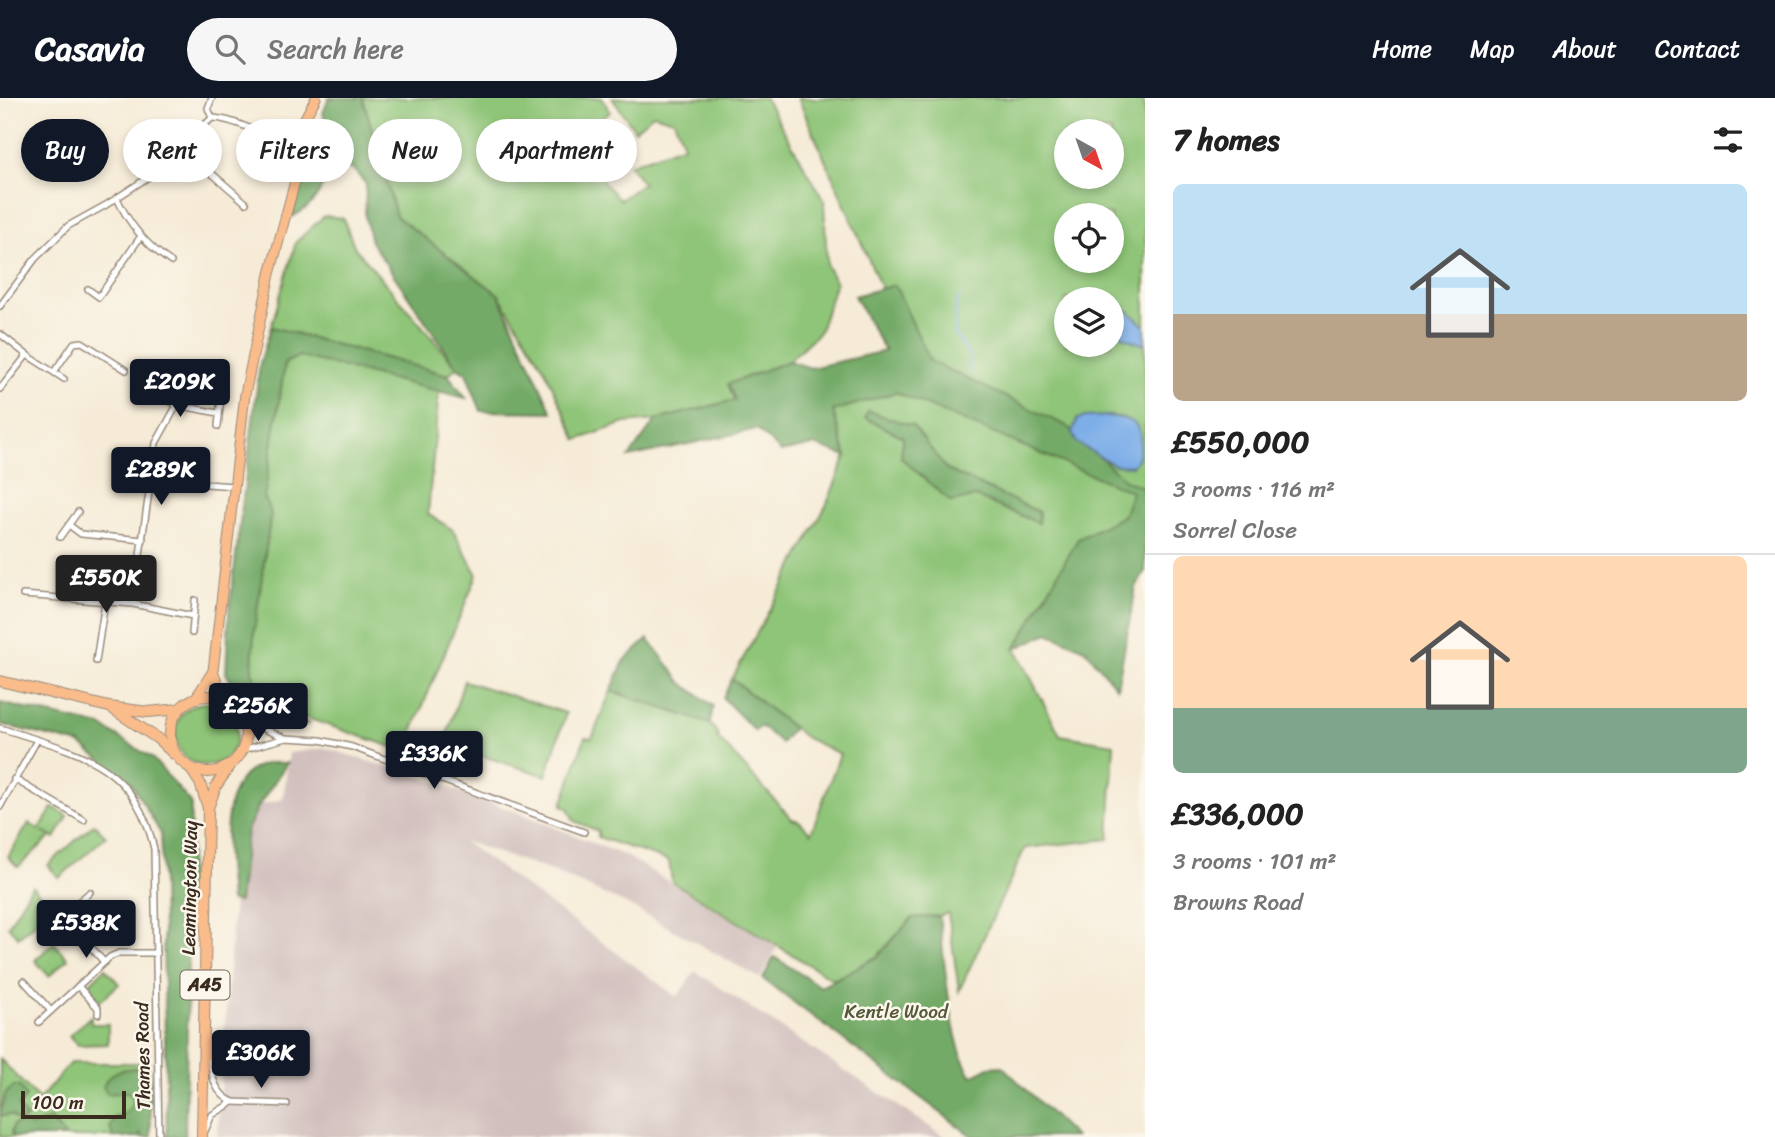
<!DOCTYPE html>
<html lang="en">
<head>
<meta charset="utf-8">
<style>
	:root { --surface:#fff; --page:#f6f6f6; --text:#222; --muted:#767676; --line:#e0e0e0; --accent:#111827 }
	body { margin:0; font-family:Sriracha,sans-serif; background:var(--page); color:var(--text); height:100vh; display:flex; flex-direction:column; font-size:26px; white-space:nowrap }
	* { box-sizing:border-box; margin:0 }
	p { font-size:23px; color:var(--muted) }
	.icon { flex:none; width:38px; height:38px; fill:none; stroke:currentColor; stroke-width:2; stroke-linecap:round; stroke-linejoin:round }
	.map { position:relative; flex:1; overflow:hidden }
	.sheet { display:flex; flex-direction:column; background:var(--surface); width:630px }
	.sheet>* { flex:none }
	.banner { position:absolute; left:21px; top:21px; width:665px; height:63px; display:flex; gap:14px }
	.needle { width:46px; rotate:140deg }
	.tools { position:absolute; left:1054px; top:21px; display:grid; gap:14px }
	.tools a { display:grid; place-items:center; width:70px; height:70px; border-radius:50%; background:var(--surface); box-shadow:0 4px 10px #0003; font-size:35px }
	.scale { position:absolute; left:21px; bottom:18px; width:105px; box-sizing:border-box; padding-left:7px; border:4px solid #3b2a1e; border-top:0; font-size:19px; line-height:24px; white-space:nowrap; color:#3b2a1e; -webkit-text-stroke:5px #fbf7ec; paint-order:stroke }
	.price { position:absolute; translate:-50% -60px; padding:0 16px; border-radius:7px; background:var(--accent); color:#fff; font-size:23px; line-height:46px; filter:drop-shadow(0 2px 4px #0008) }
	.price::after { content:''; position:absolute; left:50%; top:42px; width:21px; height:16px; margin-left:-10px; background:inherit; clip-path:polygon(0 0,100% 0,50% 100%) }
	.price.active { background:#222; color:#fff }
	ul { padding:0; list-style:none }
	li { display:grid; align-content:center; gap:14px; height:371px; padding:0 28px }
	li+li { border-top:2px solid var(--line) }
	li span { display:grid; place-items:center; height:217px; border-radius:10px; color:#555 }
	li>.icon { margin-inline-start:auto }
	span .icon { width:126px; height:126px; fill:#fffc; stroke-width:1 }
	li b { font-size:30px }
	h2 { display:flex; justify-content:space-between; align-items:center; height:84px; padding:0 28px; font-size:30px }
	.pill { padding:0 24px; border-radius:32px; background:var(--surface); box-shadow:0 4px 10px #0003; font-size:24px; line-height:63px }
	.pill.active { background:var(--accent); color:#fff }
	header { display:flex; align-items:center; gap:42px; box-sizing:border-box; height:98px; padding:0 35px; background:var(--accent); color:#fff }
	header strong { font-size:33px }
	nav { display:flex; gap:38px; margin-inline-start:auto; font-size:24px }
	.search { width:490px; height:63px; background:var(--page); display:flex; align-items:center; gap:18px; box-sizing:border-box; padding:0 24px; border-radius:38px; color:var(--muted); font-size:26px }
	main { display:flex; flex:1; min-height:0 }
	.map>svg:first-child { display:block }
	.industrial { fill:#d1bfbd }
	.green { fill:#8fc578; stroke:#65784b; stroke-width:2; fill-rule:evenodd }
	.forest { fill:#73aa68; stroke:#576a43; stroke-width:2 }
	.water { fill:#7daee8; stroke:#5c6c83; stroke-width:2 }
	.lines { fill:none; stroke-linecap:round; stroke-linejoin:round }
	.stream { stroke:#7daee8; stroke-width:2 }
	.street-casing { stroke:#988a7a; stroke-width:8 }
	.primary-casing { stroke:#988a7a; stroke-width:11 }
	.highway-casing { stroke:#988a7a; stroke-width:12 }
	.street { stroke:#fff; stroke-width:5 }
	.primary { stroke:#fabc8b; stroke-width:9 }
	.highway { stroke:#fabc8b; stroke-width:10 }
	.labels { text-anchor:middle; stroke-width:5; stroke-linejoin:round; paint-order:stroke }
	.shield { fill:#fbf7ec; stroke:#75685c; stroke-width:2 }
	.shield-label { font-size:18px; font-weight:bold; fill:#3b2a1e }
	.street-label { font-size:19px; fill:#3b2a1e; stroke:#fbf7ec }
	.park-label { font-size:19px; fill:#545839; stroke:#fbf7ec }
</style>
</head>
<body>
<header>
<strong>Casavia</strong>
<div class="search"><svg class="icon" aria-label="search" viewBox="0 0 24 24"><circle cx="10" cy="10" r="6"/><path d="M15 15l6 6"/></svg>Search here</div>
<nav><a>Home</a><a>Map</a><a>About</a><a>Contact</a></nav>
</header>
<main>
<div class="map">
<svg width="1145" height="1039" viewBox="0 0 1145 1039">
	<rect width="100%" height="100%" fill="#fbf7ec"/>
	<filter id="ink" filterUnits="userSpaceOnUse"><feTurbulence type="fractalNoise" baseFrequency=".0143" numOctaves="2"/><feDisplacementMap in="SourceGraphic" scale="14" xChannelSelector="R" yChannelSelector="G"/><feConvolveMatrix kernelMatrix="1 2 1 2 8 2 1 2 1" color-interpolation-filters="sRGB"/></filter>
	<filter id="wash" filterUnits="userSpaceOnUse"><feTurbulence type="fractalNoise" baseFrequency=".00686" numOctaves="4" result="noise"/><feDisplacementMap in="SourceGraphic" scale="28" xChannelSelector="R" yChannelSelector="G"/><feGaussianBlur stdDeviation="1.57" result="paint"/><feColorMatrix in="noise" values="0 0 0 0 0 0 0 0 0 0 0 0 0 0 0 0 0 1.4 0 .05"/><feComposite in="paint" operator="in"/></filter>
	<g filter="url(#wash)">
		<rect width="100%" height="100%" fill="#f6ebd7"/>
		<path class="industrial" d="M326 650 429 682 524 717 628 759 777 849 760 880 626 806 554 774 463 743 677 899 695 873 945 1039H217L239 731 253 709 283 701 289 655Z"/>
		<g class="green">
			<path d="M363 0H602L610 14 581 37 600 61 603 84 620 102 643 85 629 67 684 47 674 22 653 16 635 32 612 0H765L824 102 827 168 836 184 820 233 789 263 728 286 735 302 656 322 625 325 577 342 544 270 499 197 396 118Z"/>
			<path d="M798 0H1142L1145 9V395L914 278 898 228ZM1066 33H1111V79H1066ZM1066 117H1111V163H1066ZM1066 201H1111V247H1066Z"/>
			<circle cx="304" cy="48" r="13"/>
			<path d="M324 118 343 120 355 150 457 269 448 277 271 229 296 144Z"/>
			<path d="M299 258 439 293 428 416 453 432 477 477 404 653 304 619 264 598 252 574 254 534 271 415 264 399 285 265Z"/>
			<path d="M896 294 1133 394 1123 418 1078 441 1016 551 1060 637 1114 646 1109 741 1025 750 959 893 948 815 939 818 912 820 878 858 834 882 672 784 669 763 598 739V733L574 723 568 710 562 707 585 639 592 640 611 593 710 626 719 637 717 639 792 721 799 723 811 735 840 656 806 640 732 581 826 408 846 358 833 313ZM913 328 947 372 1039 414V425L976 399 901 360 904 339Z"/>
			<path d="M464 583 566 615 546 678 444 646Z"/>
			<circle cx="206" cy="636" r="31"/>
			<path d="M53 709 68 718 55 740 42 733 50 739 18 769 8 759 29 725 39 732Z"/>
			<path d="M94 726 106 738 59 780 48 767Z"/>
			<path d="M32 788 53 810 18 839 8 828Z"/>
			<path d="M54 845 68 861 49 878 35 862Z"/>
			<path d="M105 870 119 886 99 904 87 888Z"/>
			<path d="M91 918V926H108V946L78 947 69 938Z"/>
			<path d="M0 961 39 1002 70 965H149L151 1039H0Z"/>
		</g>
		<g class="forest">
			<path d="M329 0H363L396 118 499 197 552 314 481 313 466 275 457 269 371 144 365 119 366 86 353 71 331 66C321 92 318 106 292 119L300 87 324 63 331 40 323 15Z"/>
			<path d="M895 187 930 263 1067 328 1126 383 1145 390V474L1136 489 1117 590 1085 551 1048 535 1015 551 1078 441 1123 418 1132 394 896 294 833 313 846 358 814 347 781 354 757 331 629 359 656 322 735 302 728 286 789 263 811 270 885 253 854 198Z"/>
			<path d="M271 229 448 277 466 300 299 258 285 265 264 399 271 415 254 534 252 574 264 598 308 626 276 625 247 609 226 575 229 513 260 265Z"/>
			<path d="M868 313 913 328 947 372 1039 414V425L976 399 951 404 901 360 903 339 865 320Z"/>
			<path d="M648 541 682 585 713 608 710 626 611 593 624 563Z"/>
			<path d="M732 581 793 630 781 645 761 628 755 633 723 600Z"/>
			<path d="M0 605 101 628 153 661 191 705 185 1039H167L161 736 132 686 80 646 0 626Z"/>
			<path d="M287 665 259 707 247 732 239 804 230 803C228 763 212 680 265 666 271 664 280 665 287 665Z"/>
			<path d="M939 818C944 856 950 951 972 978L989 969 1002 968 1075 1039H973L763 881 774 859 821 889 878 858 912 820Z"/>
			<path d="M149 969 151 1039H142L141 1035 137 1039H114C108 1031 110 1025 117 1018 127 1018 131 1009 134 1000L127 994 108 996 103 989C111 968 130 971 149 969Z"/>
			<path d="M14 988 20 989 26 999 18 1009 27 1020 18 1023 11 1017 2 1018 0 1015 5 996Z"/>
			<path d="M50 1021 66 1039H13L11 1034 13 1027 23 1025 31 1029Z"/>
		</g>
		<g class="water">
			<path d="M1122 207 1145 229V247L1128 241 1111 230V217Z"/>
			<path d="M1109 318C1133 321 1145 326 1139 353 1138 360 1137 363 1132 368L1115 367 1077 345 1072 335 1077 321 1085 319Z"/>
		</g>
		<g class="lines">
			<path class="stream" d="M960 199 956 206 955 236 970 259V273"/>
		</g>
	</g>
	<g filter="url(#ink)">
		<g class="lines">
			<g class="street-casing">
				<g id="street">
					<path d="M212 20C228 20 272 37 283 50"/>
					<path d="M212 20 208 10 212 0"/>
					<path d="M180 48 246 105"/>
					<path d="M117 100C129 127 146 147 171 164"/>
					<path d="M88 191 99 199 141 138"/>
					<path d="M0 208 35 161 68 128 106 107 147 80 212 20"/>
					<path d="M0 236 27 257 64 281"/>
					<path d="M54 274 74 245 82 244 126 272"/>
					<path d="M0 291 27 257"/>
					<path d="M153 294 177 307 218 315"/>
					<path d="M218 328 221 299"/>
					<path d="M151 382 234 388"/>
					<path d="M69 427 81 436 143 442"/>
					<path d="M60 439 78 414"/>
					<path d="M23 497 133 506 193 518"/>
					<path d="M133 506 156 345 177 307"/>
					<path d="M192 535 195 502"/>
					<path d="M96 563 105 504"/>
					<path d="M243 622 285 640"/>
					<path d="M0 630C75 654 135 663 154 751L159 1039"/>
					<path d="M242 652 286 640 320 642 352 649 584 734"/>
					<path d="M14 681 84 722"/>
					<path d="M0 709 37 642"/>
					<path d="M90 794 63 817 104 864"/>
					<path d="M24 883 51 913"/>
					<path d="M78 888 98 910V916"/>
					<path d="M39 924 110 859 119 855H156"/>
					<path d="M207 942C213 965 207 992 233 1004L287 1006"/>
					<path d="M205 1033 212 1017 233 1004"/>
				</g>
			</g>
			<g class="primary-casing">
				<g id="primary">
					<circle cx="303" cy="47" r="21"/>
					<path d="M301 27 316 0"/>
					<path d="M213 573 225 603"/>
					<path d="M195 601 213 573 245 296 270 176 295 83 305 68"/>
				</g>
			</g>
			<g class="highway-casing">
				<g id="highway">
					<path d="M0 583 109 609 148 614 180 611"/>
					<circle cx="208" cy="636" r="38"/>
					<path d="M113 611 158 641 174 656"/>
					<path d="M190 670 200 685 208 710"/>
					<path d="M202 1039 208 710 216 688 231 666"/>
				</g>
			</g>
			<use href="#street" class="street"/>
			<use href="#primary" class="primary"/>
			<use href="#highway" class="highway"/>
		</g>
	</g>
	<g class="labels">
		<rect class="shield" x="180.5" y="872.5" width="49" height="29" rx="5"/>
		<g class="shield-label">
			<text x="205" y="893">A45</text>
		</g>
		<g class="street-label">
			<text transform="translate(189 790) rotate(-89)" y="7">Leamington Way</text>
			<text transform="translate(142 958) rotate(-91)" y="7">Thames Road</text>
		</g>
		<g class="park-label">
			<text x="896" y="920">Kentle Wood</text>
		</g>
	</g>
</svg>
<div class="tools">
<a><svg class="needle" viewBox="-14 -14 28 28"><path d="M0-13l5 13h-10z" fill="#e53935"/><path d="M0 13l5-13h-10z" fill="#767676"/></svg></a>
<a><svg class="icon" aria-label="locate" viewBox="0 0 24 24"><circle cx="12" cy="12" r="6"/><path d="M12 2v4M12 18v4M2 12h4M18 12h4"/></svg></a>
<a><svg class="icon" aria-label="layers" viewBox="0 0 24 24"><path d="M12 4l9 5-9 5-9-5zM3 14l9 5 9-5"/></svg></a>
</div>
<div class="scale">100 m</div>
<b class="price" style="left:180px;top:321px">£209K</b>
<b class="price" style="left:161px;top:409px">£289K</b>
<b class="price active" style="left:106px;top:517px">£550K</b>
<b class="price" style="left:258px;top:645px">£256K</b>
<b class="price" style="left:434px;top:693px">£336K</b>
<b class="price" style="left:86px;top:862px">£538K</b>
<b class="price" style="left:261px;top:992px">£306K</b>
<div class="banner">
<a class="pill active">Buy</a>
<a class="pill">Rent</a>
<a class="pill">Filters</a>
<a class="pill">New</a>
<a class="pill">Apartment</a>
</div>
</div>
<section class="sheet">
<h2>7 homes<svg class="icon" aria-label="filters" viewBox="0 0 24 24"><path d="M4 7h16M4 17h16"/><circle cx="9" cy="7" r="2"/><circle cx="15" cy="17" r="2"/></svg></h2>
<ul>
<li><span style="background:linear-gradient(#bfe0f5 60%,#b9a48a 0)"><svg class="icon" aria-label="home" viewBox="0 0 24 24"><path d="M3 11l9-7 9 7M6 9v11h12V9"/></svg></span><div><b>£550,000</b><p>3 rooms · 116 m²</p><p>Sorrel Close</p></div></li>
<li><span style="background:linear-gradient(#ffd9b3 70%,#7fa58c 0)"><svg class="icon" aria-label="home" viewBox="0 0 24 24"><path d="M3 11l9-7 9 7M6 9v11h12V9"/></svg></span><div><b>£336,000</b><p>3 rooms · 101 m²</p><p>Browns Road</p></div></li>
</ul>
</section>
</main>
</body>
</html>
